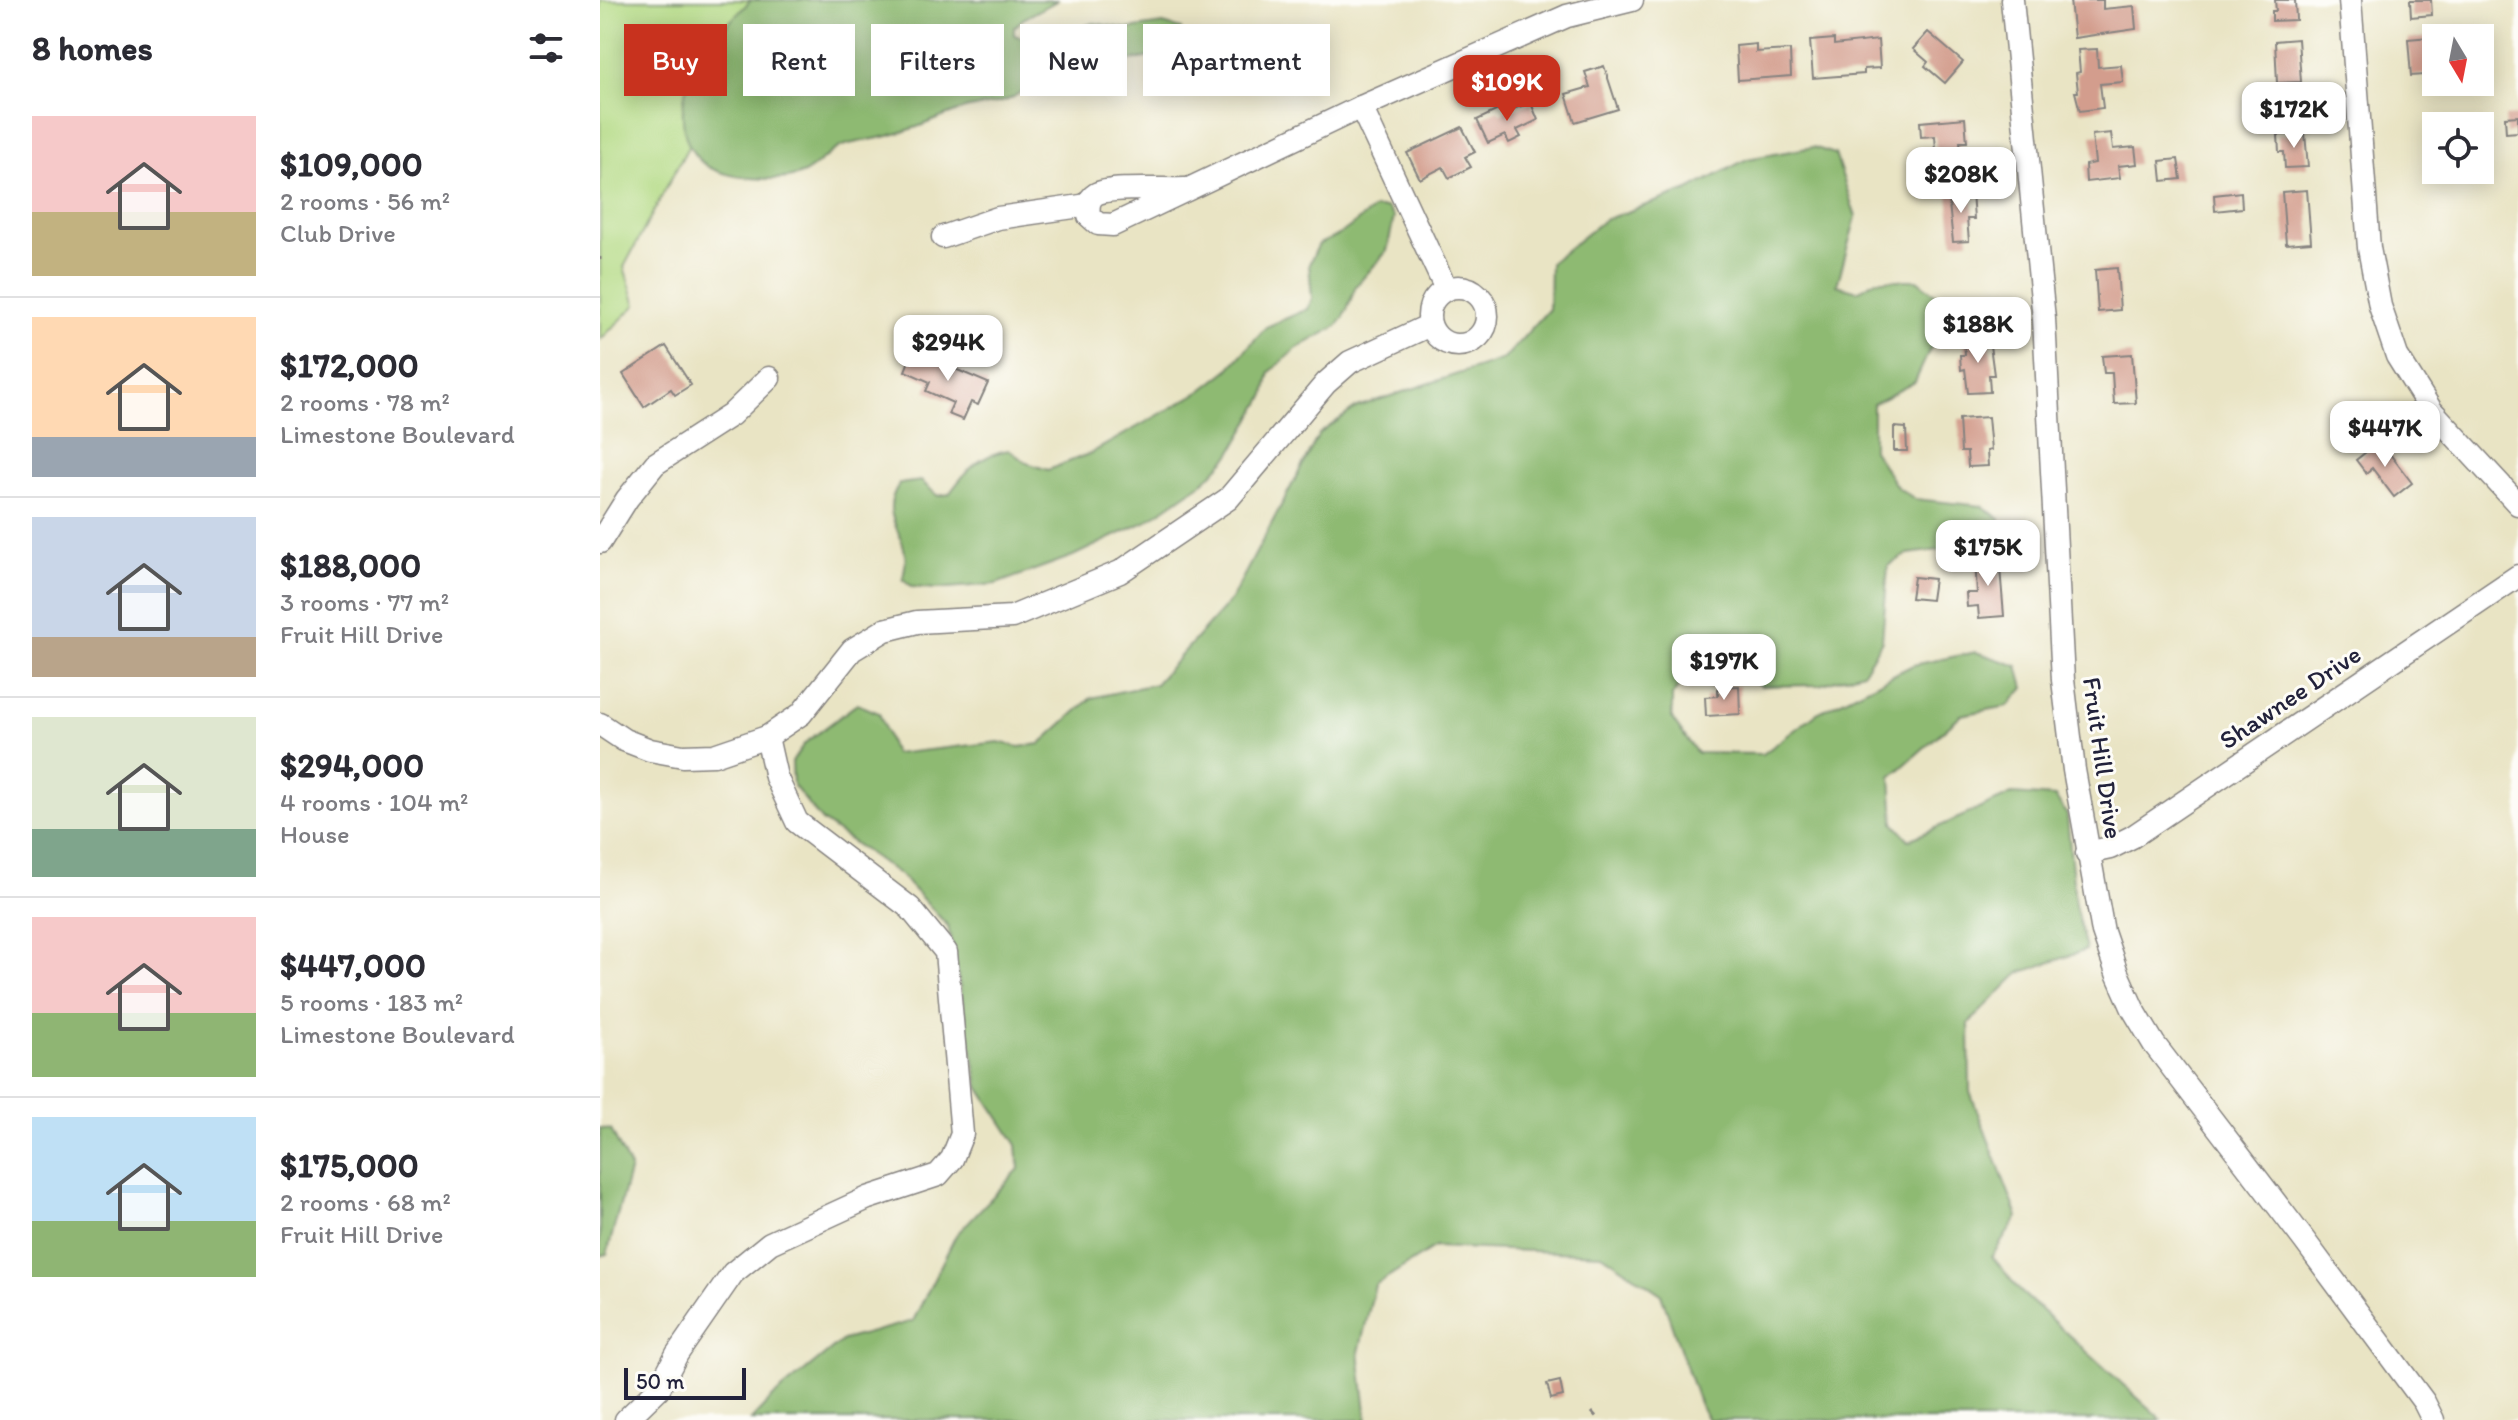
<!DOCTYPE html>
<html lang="en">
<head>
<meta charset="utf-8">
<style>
	:root { --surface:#fff; --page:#f7f7f7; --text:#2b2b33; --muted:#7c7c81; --line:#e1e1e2; --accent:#c8321e }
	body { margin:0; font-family:Itim,sans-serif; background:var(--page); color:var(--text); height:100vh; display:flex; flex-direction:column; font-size:30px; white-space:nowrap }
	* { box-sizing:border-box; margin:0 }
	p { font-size:26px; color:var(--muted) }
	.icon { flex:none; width:44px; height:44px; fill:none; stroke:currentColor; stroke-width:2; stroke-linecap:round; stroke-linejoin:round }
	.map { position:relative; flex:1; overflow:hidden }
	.details { display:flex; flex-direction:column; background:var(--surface); width:600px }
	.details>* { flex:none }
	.guide { position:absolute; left:24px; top:24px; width:760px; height:72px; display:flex; gap:16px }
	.needle { width:52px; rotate:170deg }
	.buttons { position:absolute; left:1822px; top:24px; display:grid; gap:16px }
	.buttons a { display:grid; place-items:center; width:72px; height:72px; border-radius:0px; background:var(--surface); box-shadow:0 4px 20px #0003; font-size:40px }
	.scale { position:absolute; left:24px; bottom:20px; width:122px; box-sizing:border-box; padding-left:8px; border:4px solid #22223b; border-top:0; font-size:22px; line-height:28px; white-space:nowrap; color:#22223b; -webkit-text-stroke:6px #fdfcf7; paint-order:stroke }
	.price { position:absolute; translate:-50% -68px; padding:0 18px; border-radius:16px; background:#fff; color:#222; font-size:26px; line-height:52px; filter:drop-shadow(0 2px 4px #0008) }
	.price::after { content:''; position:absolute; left:50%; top:48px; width:24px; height:18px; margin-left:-12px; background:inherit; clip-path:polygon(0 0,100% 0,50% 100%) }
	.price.selected { background:var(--accent); color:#fff }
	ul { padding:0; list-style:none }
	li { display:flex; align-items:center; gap:24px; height:200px; padding:0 32px }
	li+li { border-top:2px solid var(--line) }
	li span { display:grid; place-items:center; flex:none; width:224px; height:160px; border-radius:0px; color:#555 }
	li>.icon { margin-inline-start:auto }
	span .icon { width:96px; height:96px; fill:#fffc; stroke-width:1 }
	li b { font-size:34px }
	h2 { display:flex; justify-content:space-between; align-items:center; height:96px; padding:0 32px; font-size:34px }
	.pill { padding:0 28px; border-radius:0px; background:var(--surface); box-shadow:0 4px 20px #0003; font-size:28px; line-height:72px }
	.pill.selected { background:var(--accent); color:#fff }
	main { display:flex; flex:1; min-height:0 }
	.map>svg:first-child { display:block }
	.green { fill:#b3da84; stroke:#6a7e60; stroke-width:2 }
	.forest { fill:#8eba72; stroke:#586e56; stroke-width:2 }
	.building { fill:#d39d8d }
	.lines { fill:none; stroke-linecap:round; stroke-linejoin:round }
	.minor-casing { stroke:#868380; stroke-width:25 }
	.path { stroke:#868380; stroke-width:3; stroke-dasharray:6 6; stroke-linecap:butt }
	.minor { stroke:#fff; stroke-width:22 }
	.labels { text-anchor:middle; stroke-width:6; stroke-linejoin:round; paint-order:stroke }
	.street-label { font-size:26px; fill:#22223b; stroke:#fdfcf7 }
</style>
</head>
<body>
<main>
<section class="details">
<h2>8 homes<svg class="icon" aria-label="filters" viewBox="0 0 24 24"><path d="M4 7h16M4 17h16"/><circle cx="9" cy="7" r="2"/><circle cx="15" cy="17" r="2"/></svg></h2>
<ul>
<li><span style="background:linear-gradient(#f6c9c9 60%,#c2b280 0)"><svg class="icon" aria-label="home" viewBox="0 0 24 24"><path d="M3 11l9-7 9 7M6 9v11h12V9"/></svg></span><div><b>$109,000</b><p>2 rooms · 56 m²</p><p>Club Drive</p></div></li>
<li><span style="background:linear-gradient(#ffd9b3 75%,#9aa5b1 0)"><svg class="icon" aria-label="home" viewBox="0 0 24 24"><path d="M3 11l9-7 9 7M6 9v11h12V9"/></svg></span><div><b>$172,000</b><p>2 rooms · 78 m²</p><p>Limestone Boulevard</p></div></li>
<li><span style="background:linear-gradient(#c9d6e8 75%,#b9a48a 0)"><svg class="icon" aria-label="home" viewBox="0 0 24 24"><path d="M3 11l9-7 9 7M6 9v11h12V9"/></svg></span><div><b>$188,000</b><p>3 rooms · 77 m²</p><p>Fruit Hill Drive</p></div></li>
<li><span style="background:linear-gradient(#dfe7d0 70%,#7fa58c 0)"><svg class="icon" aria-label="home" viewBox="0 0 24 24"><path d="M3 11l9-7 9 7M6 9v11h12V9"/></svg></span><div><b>$294,000</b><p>4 rooms · 104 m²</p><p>House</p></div></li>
<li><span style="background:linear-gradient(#f6c9c9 60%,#8fb573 0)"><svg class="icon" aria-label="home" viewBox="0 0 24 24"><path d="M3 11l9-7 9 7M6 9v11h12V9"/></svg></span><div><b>$447,000</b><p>5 rooms · 183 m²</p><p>Limestone Boulevard</p></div></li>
<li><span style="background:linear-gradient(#bfe0f5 65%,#8fb573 0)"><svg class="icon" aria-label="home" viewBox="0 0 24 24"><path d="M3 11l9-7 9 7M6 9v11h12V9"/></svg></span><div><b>$175,000</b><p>2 rooms · 68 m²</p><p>Fruit Hill Drive</p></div></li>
</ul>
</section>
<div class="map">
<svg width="1918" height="1420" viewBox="0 0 1918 1420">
	<rect width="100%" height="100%" fill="#fdfcf7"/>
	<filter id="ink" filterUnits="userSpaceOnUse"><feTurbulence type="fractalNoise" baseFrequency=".0125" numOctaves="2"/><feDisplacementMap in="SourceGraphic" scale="16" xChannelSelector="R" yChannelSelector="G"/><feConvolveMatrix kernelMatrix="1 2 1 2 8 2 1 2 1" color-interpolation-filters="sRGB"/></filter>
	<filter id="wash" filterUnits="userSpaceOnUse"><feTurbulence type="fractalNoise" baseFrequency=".006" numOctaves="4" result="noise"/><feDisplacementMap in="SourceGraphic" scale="32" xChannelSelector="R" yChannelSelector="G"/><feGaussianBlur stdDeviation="1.8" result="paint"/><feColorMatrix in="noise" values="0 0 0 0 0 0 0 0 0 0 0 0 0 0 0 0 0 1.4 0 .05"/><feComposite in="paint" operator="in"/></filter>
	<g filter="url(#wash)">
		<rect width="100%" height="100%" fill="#e9e4c4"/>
		<path class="green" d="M0 0H266L89 145 24 267 36 305 0 340Z"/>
		<g class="forest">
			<path d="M151 0H458L423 19 414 27V35L432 41 494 23 529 29 563 24 581 29 584 43C563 56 533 63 508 60 492 58 483 55 467 61 445 68 431 86 412 98 399 105 380 105 365 109 344 115 324 126 302 132 285 138 267 140 249 144 229 149 220 165 204 173 182 184 124 179 104 164 92 154 86 143 84 128 75 74 117 35 151 0Z"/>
			<path d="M1213 147 1235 154 1256 217 1237 285 1258 291 1276 280H1317L1335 294V338L1315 382 1273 404V450L1297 487 1315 499 1382 506 1400 519 1401 542 1308 554 1288 566 1282 641 1263 672 1219 685 1161 686 1125 665 1085 677 1072 696V719L1097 753 1163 754 1217 713 1313 665 1376 652 1418 666 1424 688 1408 706 1361 715 1291 777 1294 823 1309 840 1412 794 1455 797 1467 815 1475 905 1486 950 1419 973 1369 1023 1370 1092 1418 1217 1392 1256 1420 1291 1562 1420H1108L1099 1403 1061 1294 1002 1254 835 1247 775 1285 759 1352 767 1420H151L172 1398 243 1340 313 1321 356 1235 419 1169 417 1145 379 1087 348 926 300 875 222 821 193 785 192 762 205 743 257 704 279 713 294 754 399 742 419 747 440 744 491 698 555 684 631 600 719 434 757 407 904 359 949 309 950 263 1004 220 1089 190 1147 159Z"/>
			<path d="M775 208H787L794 217 787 251 756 286 744 317 737 326 696 349 670 372 665 395 630 455 606 480 547 521 473 556 396 584 336 589 312 587 303 579C304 571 307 561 305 553 300 526 280 513 299 484L321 481 338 496 349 494C365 472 380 454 409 450L427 463 448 470 491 453 601 391 628 370 666 327 708 309 712 298 709 264 719 244 739 235Z"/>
			<path d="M0 1128 11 1130 30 1168 7 1254 0 1256Z"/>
		</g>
		<g id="blocks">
			<g class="building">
				<path d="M1470 0H1503V9L1534 6 1536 29 1474 38Z"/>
				<path d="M1675 0H1695L1696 20 1672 21V11H1676Z"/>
				<path d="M1810 0H1831L1832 15 1811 17Z"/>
				<path d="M1328 32 1363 62 1345 83 1325 66 1328 62 1313 49Z"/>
				<path d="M1830 37 1832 64H1836V74L1811 76 1808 39Z"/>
				<path d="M1234 39V45L1278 40 1280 68 1264 69V74L1213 78 1210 41Z"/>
				<path d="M1698 39 1701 82 1677 83 1675 41Z"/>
				<path d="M1156 44V52L1190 50 1191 76 1138 80 1136 46Z"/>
				<path d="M1497 49 1498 67 1521 65 1523 82 1500 84 1503 108 1480 111 1475 92H1478L1476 73 1480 72 1478 50Z"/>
				<path d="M1004 66 1018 109 975 122 966 94 990 87 985 72Z"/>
				<path d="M931 103 938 120 917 130 921 137 909 143 905 135 888 143 877 120 898 110 900 113Z"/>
				<path d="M1918 116V132L1906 133 1905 117Z"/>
				<path d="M1365 118 1367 142H1360L1362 162 1337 164 1335 136 1321 137 1320 122Z"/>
				<path d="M862 127 875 152 865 157 871 167 849 178 843 167 820 179 807 153Z"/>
				<path d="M1511 133 1513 149 1535 147 1537 164 1518 166 1520 178 1486 182 1485 165 1495 163 1492 135Z"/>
				<path d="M1705 133 1708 167 1685 168 1684 152H1679L1678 135Z"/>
				<path d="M1578 159 1581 179 1562 181 1560 161Z"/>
				<path d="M1707 190 1711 242 1686 244 1682 192Z"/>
				<path d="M1372 192 1374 219H1367L1369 241 1353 242 1348 194Z"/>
				<path d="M1641 192 1642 208 1615 211 1614 195Z"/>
				<path d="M1517 268 1520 310 1498 312 1495 270Z"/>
				<path d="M1389 338 1394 375H1389L1390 392 1368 393 1365 369 1361 370 1360 355H1365L1364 339Z"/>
				<path d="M66 346 91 385 75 395 71 389 44 407 23 374Z"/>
				<path d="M313 351 388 383 378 405 371 402 363 420 348 414 353 403 326 391 330 382 305 371Z"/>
				<path d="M1532 354 1536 403 1514 404 1512 373H1504L1502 356Z"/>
				<path d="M1388 417 1391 450 1387 451 1388 466 1368 467 1367 452H1361L1359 419Z"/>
				<path d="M1294 427 1306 428 1307 451H1294Z"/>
				<path d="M1780 441 1812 483 1794 497 1772 468 1766 473 1756 460Z"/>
				<path d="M1399 556 1404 616 1379 618 1378 606 1367 607 1366 593H1377L1375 558Z"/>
				<path d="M1314 577 1334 579 1331 600 1311 598Z"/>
				<path d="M1139 686 1140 714 1106 716 1105 697 1118 696V687Z"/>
				<path d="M960 1381 963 1396 951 1399 947 1384Z"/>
			</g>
		</g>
	</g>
	<g filter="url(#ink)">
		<use href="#blocks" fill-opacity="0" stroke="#868380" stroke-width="2"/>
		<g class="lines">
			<g class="minor-casing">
				<g id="minor">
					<path d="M1412 0 1444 319 1463 680 1474 770 1503 932 1517 973 1533 1009 1554 1044 1704 1240 1824 1402 1833 1420"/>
					<path d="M1750 0 1769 248 1780 306 1797 356 1831 410 1918 504"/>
					<path d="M761 107 846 289"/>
					<path d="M585 189C566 190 510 186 496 194 488 199 488 207 489 216L498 224 513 225 761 107 967 16 1032 0"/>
					<path d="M343 237 398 218 488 205"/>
					<circle cx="858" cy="316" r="29"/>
					<path d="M0 542 27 499 55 464 131 415 169 378"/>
					<path d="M0 724 24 740 50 750 83 756 114 755 167 737 201 714 252 650 285 630 317 622 412 617 520 572 628 499 726 383 750 362 830 325"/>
					<path d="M1487 853 1510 848 1532 837 1918 576"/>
					<path d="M26 1420 59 1388 77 1354 133 1273 170 1243 268 1198 338 1175 352 1159 362 1134 346 952 310 908 197 822 176 777 167 737"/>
				</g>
			</g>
			<g class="path">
				<path d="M0 257V260"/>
				<path d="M992 1412 999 1420"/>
			</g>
			<use href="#minor" class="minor"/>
		</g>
	</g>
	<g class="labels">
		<g class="street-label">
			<text transform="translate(1690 697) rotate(-34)" y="9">Shawnee Drive</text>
			<text transform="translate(1503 758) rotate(82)" y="9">Fruit Hill Drive</text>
		</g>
	</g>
</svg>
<div class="buttons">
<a><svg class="needle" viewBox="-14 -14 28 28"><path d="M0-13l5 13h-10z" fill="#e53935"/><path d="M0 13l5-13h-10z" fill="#7c7c81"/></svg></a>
<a><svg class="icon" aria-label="locate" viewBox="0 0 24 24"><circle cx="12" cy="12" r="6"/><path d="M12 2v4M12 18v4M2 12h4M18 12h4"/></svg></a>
</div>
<div class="scale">50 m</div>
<b class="price selected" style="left:907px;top:123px">$109K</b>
<b class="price" style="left:1694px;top:150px">$172K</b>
<b class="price" style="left:1361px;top:215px">$208K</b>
<b class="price" style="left:1378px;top:365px">$188K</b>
<b class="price" style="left:348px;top:383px">$294K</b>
<b class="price" style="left:1785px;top:469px">$447K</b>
<b class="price" style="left:1388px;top:588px">$175K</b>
<b class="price" style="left:1124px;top:702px">$197K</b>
<div class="guide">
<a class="pill selected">Buy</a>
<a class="pill">Rent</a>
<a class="pill">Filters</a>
<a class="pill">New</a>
<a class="pill">Apartment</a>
</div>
</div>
</main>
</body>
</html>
